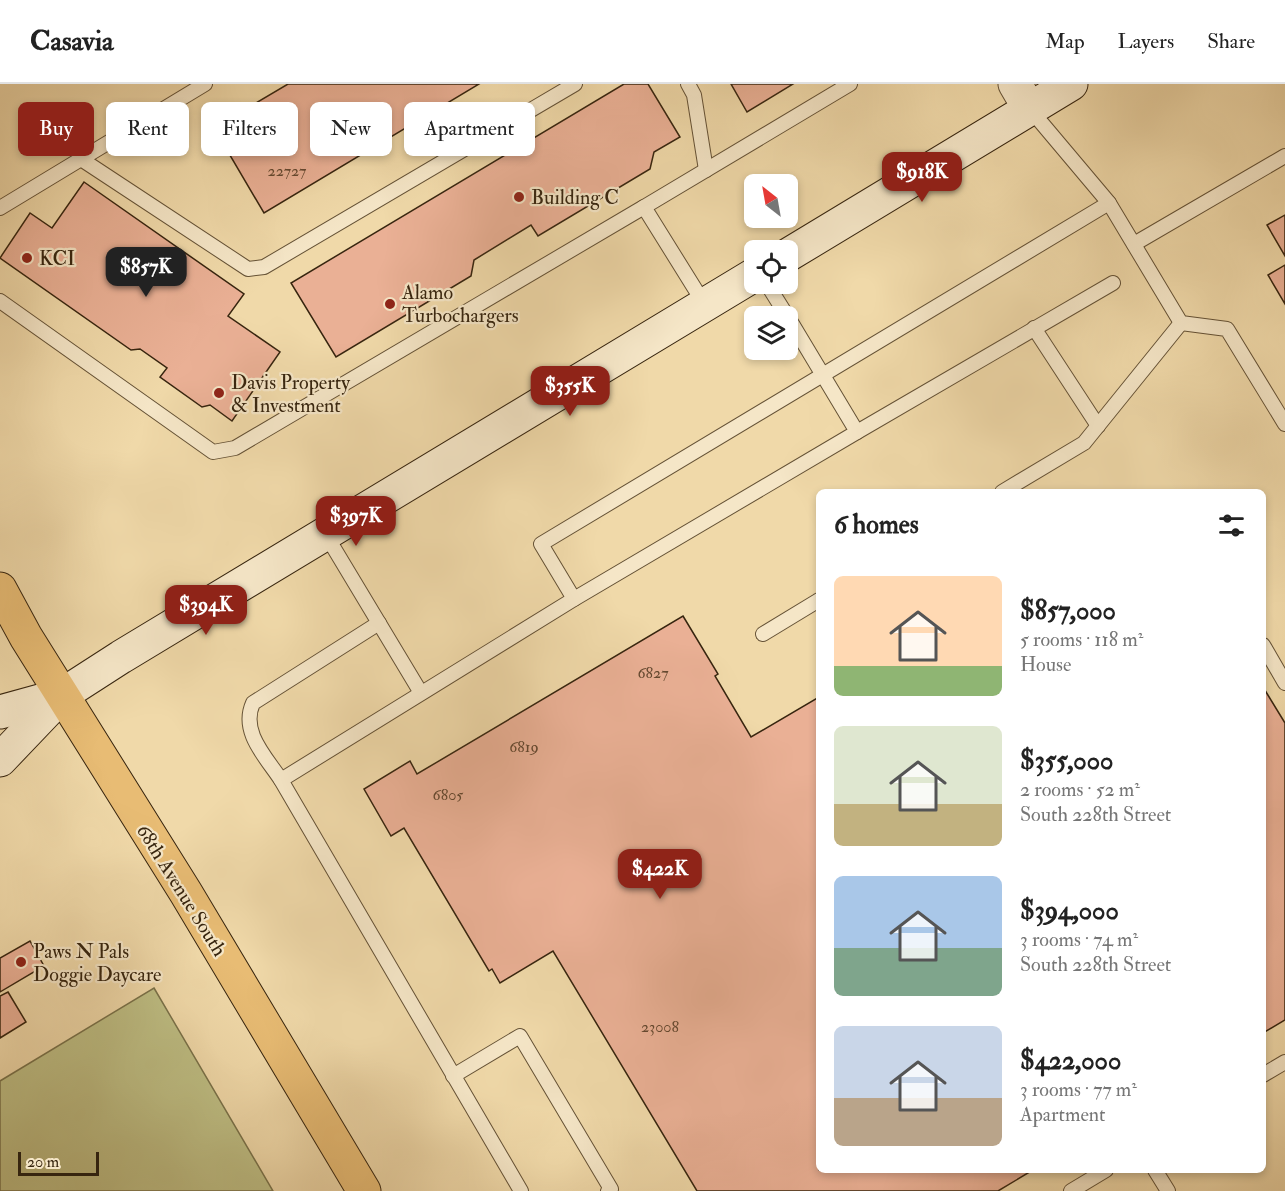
<!DOCTYPE html>
<html lang="en">
<head>
<meta charset="utf-8">
<style>
	:root { --surface:#fff; --page:#f6f6f6; --text:#222; --muted:#767676; --line:#e0e0e0; --accent:#8f2418 }
	body { margin:0; font-family:"IM FELL Double Pica",serif; background:var(--page); color:var(--text); height:100vh; display:flex; flex-direction:column; font-size:22px; white-space:nowrap }
	* { box-sizing:border-box; margin:0 }
	p { font-size:20px; color:var(--muted) }
	.icon { flex:none; width:33px; height:33px; fill:none; stroke:currentColor; stroke-width:2; stroke-linecap:round; stroke-linejoin:round }
	.map { position:relative; flex:1; overflow:hidden }
	.panel { position:absolute; left:816px; top:405px; width:450px; height:684px; display:flex; flex-direction:column; background:var(--surface); border-radius:9px; box-shadow:0 3px 9px #0003 }
	.panel>* { flex:none }
	.guide { position:absolute; left:18px; top:18px; width:570px; height:54px; display:flex; gap:12px }
	.needle { width:39px; rotate:329deg }
	.buttons { position:absolute; left:744px; top:90px; display:grid; gap:12px }
	.buttons a { display:grid; place-items:center; width:54px; height:54px; border-radius:9px; background:var(--surface); box-shadow:0 3px 9px #0003; font-size:30px }
	.scale { position:absolute; left:18px; bottom:15px; width:81px; box-sizing:border-box; padding-left:6px; border:3px solid #37250f; border-top:0; font-size:16px; line-height:21px; white-space:nowrap; color:#37250f; -webkit-text-stroke:4px #f5e6c7; paint-order:stroke }
	.price { position:absolute; translate:-50% -51px; padding:0 14px; border-radius:12px; background:var(--accent); color:#fff; font-size:20px; line-height:39px; filter:drop-shadow(0 2px 3px #0008) }
	.price::after { content:''; position:absolute; left:50%; top:36px; width:18px; height:14px; margin-left:-9px; background:inherit; clip-path:polygon(0 0,100% 0,50% 100%) }
	.price.current { background:#222; color:#fff }
	ul { padding:0; list-style:none }
	li { display:flex; align-items:center; gap:18px; height:150px; padding:0 18px }
	li span { display:grid; place-items:center; flex:none; width:168px; height:120px; border-radius:9px; color:#555 }
	li>.icon { margin-inline-start:auto }
	span .icon { width:72px; height:72px; fill:#fffc; stroke-width:1 }
	li b { font-size:26px }
	h2 { display:flex; justify-content:space-between; align-items:center; height:72px; padding:0 18px; font-size:26px }
	.pill { padding:0 21px; border-radius:9px; background:var(--surface); box-shadow:0 3px 9px #0003; font-size:21px; line-height:54px }
	.pill.current { background:var(--accent); color:#fff }
	header { display:flex; align-items:center; gap:36px; box-sizing:border-box; height:84px; padding:0 30px; background:var(--surface); border-bottom:2px solid var(--line) }
	header strong { font-size:28px }
	nav { display:flex; gap:33px; margin-inline-start:auto; font-size:21px }
	.map>svg:first-child { display:block }
	.green { fill:#bebe84; stroke:#7a724a; stroke-width:1.5 }
	.building { fill:#eab095; stroke:#37250f; stroke-width:1.5 }
	.lines { fill:none; stroke-linecap:round; stroke-linejoin:round }
	.service-casing { stroke:#655236; stroke-width:16 }
	.tertiary-casing { stroke:#655236; stroke-width:35 }
	.secondary-casing { stroke:#37250f; stroke-width:35 }
	.primary-casing { stroke:#37250f; stroke-width:35 }
	.service { stroke:#f5e6c7; stroke-width:14 }
	.tertiary { stroke:#f5e6c7; stroke-width:33 }
	.secondary { stroke:#f5e6c7; stroke-width:33 }
	.primary { stroke:#e8bc74; stroke-width:33 }
	.poi-dot { fill:#8f2418; stroke:#f5e6c7; stroke-width:2 }
	.labels { text-anchor:middle; stroke-width:4.5; stroke-linejoin:round; paint-order:stroke }
	.number-label { font-size:16px; fill:#644830 }
	.poi-label { font-size:20px; fill:#37250f; stroke:#f5e6c7; text-anchor:start }
	.street-label { font-size:20px; fill:#37250f; stroke:#f5e6c7 }
</style>
</head>
<body>
<header>
<strong>Casavia</strong>
<nav><a>Map</a><a>Layers</a><a>Share</a></nav>
</header>
<div class="map">
<svg width="1285" height="1107" viewBox="0 0 1285 1107">
	<rect width="100%" height="100%" fill="#f0d9a9"/>
	<filter id="stains"><feTurbulence type="fractalNoise" baseFrequency=".00333" numOctaves="4"/><feColorMatrix values="0 0 0 0 .2 0 0 0 0 .09 0 0 0 0 .02 0 0 0 .5 -.17"/></filter>
	<radialGradient id="worn" r=".72"><stop offset=".6" stop-color="#630" stop-opacity="0"/><stop offset="1" stop-color="#630" stop-opacity=".3"/></radialGradient>
	<path class="green" d="M154 904 273 1107H0V997Z"/>
	<g class="building">
		<path d="M288 0H479L264 129 214 44Z"/>
		<path d="M624 0H648L680 53 654 68 650 85 538 152 531 141 474 176 471 192 336 273 291 199Z"/>
		<path d="M731 0H793L747 28Z"/>
		<path d="M84 98 244 210 228 232 280 268 232 337 210 321 202 323 160 293 167 284 140 265 131 266 0 174 30 129 52 144Z"/>
		<path d="M1285 131V172L1267 141Z"/>
		<path d="M1285 181V220L1268 191Z"/>
		<path d="M683 532 718 590 715 592 751 653 819 613V1086H1033L998 1107H697L553 867 500 899 492 885 489 887 404 744 391 752 364 705 410 677 417 690Z"/>
		<path d="M1263 603 1285 639V936L1263 949Z"/>
		<path d="M30 857 44 882 0 908V874Z"/>
		<path d="M8 908 26 938 0 954V912Z"/>
	</g>
	<g class="lines">
		<g class="service-casing">
			<g id="service">
				<path d="M688 0 694 11 706 86"/>
				<path d="M1029 24 1109 119 1181 239 1227 245 1285 340"/>
				<path d="M81 75 248 185 264 183 575 0"/>
				<path d="M0 124 205 0"/>
				<path d="M1134 160 1285 72"/>
				<path d="M767 200 787 232"/>
				<path d="M0 217 213 368 235 364 644 123"/>
				<path d="M705 221 644 123 850 0"/>
				<path d="M1034 244 1098 342"/>
				<path d="M857 348 1113 199"/>
				<path d="M1002 408 1084 359 1181 239"/>
				<path d="M326 451 421 609"/>
				<path d="M574 515 541 460 1109 119"/>
				<path d="M763 550 819 516"/>
				<path d="M1263 561 1285 599"/>
				<path d="M281 696C266 673 240 648 253 619L379 539"/>
				<path d="M1263 991 1285 978"/>
				<path d="M453 992 520 952 611 1105 608 1107"/>
				<path d="M1155 1086 1168 1107"/>
				<path d="M521 1107 281 696 574 515 857 348 788 233"/>
				<path d="M1071 1107 1106 1086"/>
			</g>
		</g>
		<g class="tertiary-casing">
			<path id="tertiary" d="M1015 0 1029 24"/>
		</g>
		<g class="secondary-casing">
			<g id="secondary">
				<path d="M788 171 1071 0"/>
				<path d="M0 628 62 611"/>
				<path d="M0 676 62 611 121 573 754 191"/>
			</g>
		</g>
		<g class="primary-casing">
			<path id="primary" d="M0 505 26 553 186 809 364 1107"/>
		</g>
		<use href="#service" class="service"/>
		<use href="#tertiary" class="tertiary"/>
		<use href="#secondary" class="secondary"/>
		<use href="#primary" class="primary"/>
	</g>
	<g class="poi-dot">
		<circle cx="519" cy="113" r="6"/>
		<circle cx="27" cy="174" r="6"/>
		<circle cx="390" cy="220" r="6"/>
		<circle cx="219" cy="309" r="6"/>
		<circle cx="21" cy="878" r="6"/>
	</g>
	<g class="labels">
		<g class="number-label">
			<text x="287" y="92">22727</text>
			<text x="653" y="594">6827</text>
			<text x="524" y="668">6819</text>
			<text x="448" y="716">6805</text>
			<text x="660" y="948">23008</text>
		</g>
		<g class="poi-label">
			<text x="531" y="120">Building C</text>
			<text x="39" y="181">KCI</text>
			<text x="402" y="215">Alamo<tspan x="402" dy="23">Turbochargers</tspan></text>
			<text x="231" y="305">Davis Property<tspan x="231" dy="23">&amp; Investment</tspan></text>
			<text x="33" y="874">Paws N Pals<tspan x="33" dy="23">Doggie Daycare</tspan></text>
		</g>
		<g class="street-label">
			<text transform="translate(182 806) rotate(58)" y="7">68th Avenue South</text>
		</g>
	</g>
	<rect width="100%" height="100%" filter="url(#stains)"/>
	<rect width="100%" height="100%" fill="url(#worn)"/>
</svg>
<div class="buttons">
<a><svg class="needle" viewBox="-14 -14 28 28"><path d="M0-13l5 13h-10z" fill="#e53935"/><path d="M0 13l5-13h-10z" fill="#767676"/></svg></a>
<a><svg class="icon" aria-label="locate" viewBox="0 0 24 24"><circle cx="12" cy="12" r="6"/><path d="M12 2v4M12 18v4M2 12h4M18 12h4"/></svg></a>
<a><svg class="icon" aria-label="layers" viewBox="0 0 24 24"><path d="M12 4l9 5-9 5-9-5zM3 14l9 5 9-5"/></svg></a>
</div>
<div class="scale">20 m</div>
<b class="price" style="left:922px;top:119px">$918K</b>
<b class="price current" style="left:146px;top:214px">$857K</b>
<b class="price" style="left:570px;top:333px">$355K</b>
<b class="price" style="left:356px;top:463px">$397K</b>
<b class="price" style="left:206px;top:552px">$394K</b>
<b class="price" style="left:660px;top:816px">$422K</b>
<div class="guide">
<a class="pill current">Buy</a>
<a class="pill">Rent</a>
<a class="pill">Filters</a>
<a class="pill">New</a>
<a class="pill">Apartment</a>
</div>
<section class="panel">
<h2>6 homes<svg class="icon" aria-label="filters" viewBox="0 0 24 24"><path d="M4 7h16M4 17h16"/><circle cx="9" cy="7" r="2"/><circle cx="15" cy="17" r="2"/></svg></h2>
<ul>
<li><span style="background:linear-gradient(#ffd9b3 75%,#8fb573 0)"><svg class="icon" aria-label="home" viewBox="0 0 24 24"><path d="M3 11l9-7 9 7M6 9v11h12V9"/></svg></span><div><b>$857,000</b><p>5 rooms · 118 m²</p><p>House</p></div></li>
<li><span style="background:linear-gradient(#dfe7d0 65%,#c2b280 0)"><svg class="icon" aria-label="home" viewBox="0 0 24 24"><path d="M3 11l9-7 9 7M6 9v11h12V9"/></svg></span><div><b>$355,000</b><p>2 rooms · 52 m²</p><p>South 228th Street</p></div></li>
<li><span style="background:linear-gradient(#a9c7e8 60%,#7fa58c 0)"><svg class="icon" aria-label="home" viewBox="0 0 24 24"><path d="M3 11l9-7 9 7M6 9v11h12V9"/></svg></span><div><b>$394,000</b><p>3 rooms · 74 m²</p><p>South 228th Street</p></div></li>
<li><span style="background:linear-gradient(#c9d6e8 60%,#b9a48a 0)"><svg class="icon" aria-label="home" viewBox="0 0 24 24"><path d="M3 11l9-7 9 7M6 9v11h12V9"/></svg></span><div><b>$422,000</b><p>3 rooms · 77 m²</p><p>Apartment</p></div></li>
</ul>
</section>
</div>
</body>
</html>
